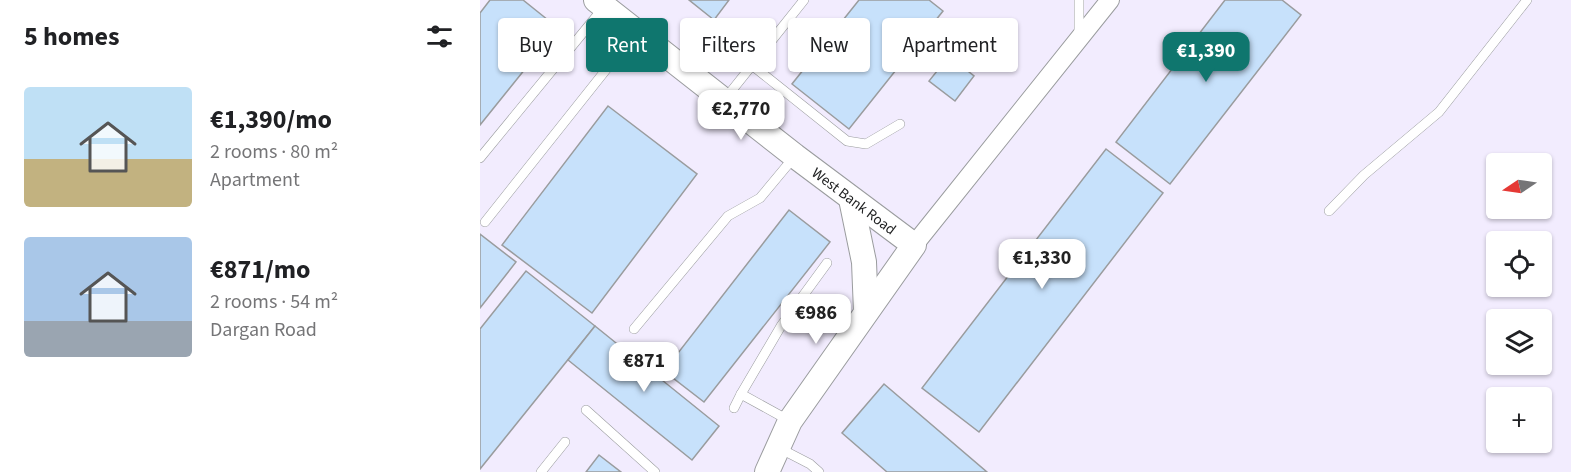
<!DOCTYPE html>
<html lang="en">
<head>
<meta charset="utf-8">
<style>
	:root { --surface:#fff; --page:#f6f6f6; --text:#202124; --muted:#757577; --accent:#0f766e }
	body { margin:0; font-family:"Source Sans 3",sans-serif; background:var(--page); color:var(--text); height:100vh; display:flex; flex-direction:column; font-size:22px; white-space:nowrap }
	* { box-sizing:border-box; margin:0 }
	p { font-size:20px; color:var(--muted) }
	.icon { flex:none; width:33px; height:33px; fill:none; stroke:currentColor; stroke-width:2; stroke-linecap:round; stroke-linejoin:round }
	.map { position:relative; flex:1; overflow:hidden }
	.side { display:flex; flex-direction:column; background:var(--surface); width:480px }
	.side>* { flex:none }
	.guide { position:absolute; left:18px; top:18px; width:570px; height:54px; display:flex; gap:12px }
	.needle { width:39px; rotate:257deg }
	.controls { position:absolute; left:1006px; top:153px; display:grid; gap:12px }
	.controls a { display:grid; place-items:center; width:66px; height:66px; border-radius:6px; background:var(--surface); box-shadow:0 2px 4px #0004; font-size:30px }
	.price { position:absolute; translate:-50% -51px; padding:0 14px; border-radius:12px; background:#fff; color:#222; font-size:20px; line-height:39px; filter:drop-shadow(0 2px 3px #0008) }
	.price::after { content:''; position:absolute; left:50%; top:36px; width:18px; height:14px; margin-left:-9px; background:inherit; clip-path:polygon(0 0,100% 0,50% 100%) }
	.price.selected { background:var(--accent); color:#fff }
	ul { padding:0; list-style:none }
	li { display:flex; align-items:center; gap:18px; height:150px; padding:0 24px }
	li span { display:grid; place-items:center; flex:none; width:168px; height:120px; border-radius:6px; color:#555 }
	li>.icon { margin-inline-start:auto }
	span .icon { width:72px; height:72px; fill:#fffc; stroke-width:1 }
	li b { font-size:26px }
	h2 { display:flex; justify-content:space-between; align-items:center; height:72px; padding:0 24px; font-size:26px }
	.tag { padding:0 21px; border-radius:6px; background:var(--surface); box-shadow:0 2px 4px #0004; font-size:21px; line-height:54px }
	.tag.selected { background:var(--accent); color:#fff }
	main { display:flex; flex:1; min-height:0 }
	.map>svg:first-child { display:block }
	.industrial { fill:#f2ecfe; fill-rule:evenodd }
	.building { fill:#c7e1fb; stroke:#9a9c9e; stroke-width:1.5 }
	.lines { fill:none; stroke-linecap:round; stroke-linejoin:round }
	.lane-casing { stroke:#9a9c9e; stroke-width:10 }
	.street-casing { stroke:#9a9c9e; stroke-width:20 }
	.secondary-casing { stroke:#9a9c9e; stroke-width:26 }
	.lane { stroke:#fff; stroke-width:9 }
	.street { stroke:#fff; stroke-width:18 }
	.secondary { stroke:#fff; stroke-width:24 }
	.labels { text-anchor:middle; stroke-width:4.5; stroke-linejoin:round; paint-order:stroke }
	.street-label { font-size:15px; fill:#1f2021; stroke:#fff }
</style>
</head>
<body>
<main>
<section class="side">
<h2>5 homes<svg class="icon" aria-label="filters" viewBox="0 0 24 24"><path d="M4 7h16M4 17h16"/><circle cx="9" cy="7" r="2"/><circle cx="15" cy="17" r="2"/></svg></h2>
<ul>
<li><span style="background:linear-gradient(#bfe0f5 60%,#c2b280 0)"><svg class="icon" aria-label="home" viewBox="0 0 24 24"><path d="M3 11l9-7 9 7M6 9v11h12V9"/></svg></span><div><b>€1,390/mo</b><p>2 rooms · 80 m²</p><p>Apartment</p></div></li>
<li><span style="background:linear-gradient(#a9c7e8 70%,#9aa5b1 0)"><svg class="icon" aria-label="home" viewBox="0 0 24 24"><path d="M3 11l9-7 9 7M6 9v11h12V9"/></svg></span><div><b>€871/mo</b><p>2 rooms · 54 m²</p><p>Dargan Road</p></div></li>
</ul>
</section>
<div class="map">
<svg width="1091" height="472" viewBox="0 0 1091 472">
	<rect width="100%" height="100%" fill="#f8fafc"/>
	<path class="industrial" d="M0 0H1091V472H0ZM1017 164H1062V208H1017ZM1017 242H1062V286H1017ZM1017 320H1062V364H1017ZM1017 398H1062V442H1017Z"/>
	<g class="building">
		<path d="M10 0H43L78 28 0 125V13Z"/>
		<path d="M209 0H249L234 20Z"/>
		<path d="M379 0H449L463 11 369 129 312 84Z"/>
		<path d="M745 0H802L821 15 690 184 636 142Z"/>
		<path d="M469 56 494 76 475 101 449 81Z"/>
		<path d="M128 106 217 174 112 313 22 245Z"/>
		<path d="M626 149 683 193 499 432 442 388Z"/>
		<path d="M309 210 350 242 224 402 184 371Z"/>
		<path d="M0 234 36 262 0 308Z"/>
		<path d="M46 271 115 326 0 469V329Z"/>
		<path d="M115 326 239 426 212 460 88 360Z"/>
		<path d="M404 384 507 472H407L362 433Z"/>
		<path d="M119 455 141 472H106Z"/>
	</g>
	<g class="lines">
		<g class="lane-casing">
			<g id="lane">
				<path d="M599 0V36"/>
				<path d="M273 66 367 141 386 144 420 124"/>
				<path d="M245 99 324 0"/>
				<path d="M0 158 124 7"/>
				<path d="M849 211 884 175 959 112 1047 0"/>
				<path d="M5 222 156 32"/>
				<path d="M154 329 248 216 280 198 315 156"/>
				<path d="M261 394 301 326 347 263"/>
				<path d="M254 408 261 394 310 421"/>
				<path d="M106 410 175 472"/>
				<path d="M299 448 330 464 339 472"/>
				<path d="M61 472 85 442"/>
			</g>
		</g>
		<g class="street-casing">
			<path id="street" d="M434 245 630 0"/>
		</g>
		<g class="secondary-casing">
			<g id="secondary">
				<path d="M116 0 315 156 434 245 310 421 287 472"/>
				<path d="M371 199 384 262 386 312"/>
			</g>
		</g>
		<use href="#lane" class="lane"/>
		<use href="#street" class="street"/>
		<use href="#secondary" class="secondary"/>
	</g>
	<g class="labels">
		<g class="street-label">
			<text transform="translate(374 201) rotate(37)" y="5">West Bank Road</text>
		</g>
	</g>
</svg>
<div class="controls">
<a><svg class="needle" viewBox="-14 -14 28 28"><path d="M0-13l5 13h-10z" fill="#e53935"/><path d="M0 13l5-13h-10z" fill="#757577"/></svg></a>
<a><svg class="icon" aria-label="locate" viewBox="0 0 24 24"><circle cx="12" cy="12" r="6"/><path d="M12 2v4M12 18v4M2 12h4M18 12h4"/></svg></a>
<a><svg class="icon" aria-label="layers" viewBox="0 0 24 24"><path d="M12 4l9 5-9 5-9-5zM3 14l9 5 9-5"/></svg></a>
<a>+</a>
</div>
<b class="price selected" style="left:726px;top:83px">€1,390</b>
<b class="price" style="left:261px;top:141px">€2,770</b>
<b class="price" style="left:562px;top:290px">€1,330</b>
<b class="price" style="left:336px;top:345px">€986</b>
<b class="price" style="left:164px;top:393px">€871</b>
<div class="guide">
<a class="tag">Buy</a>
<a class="tag selected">Rent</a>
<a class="tag">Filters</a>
<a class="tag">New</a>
<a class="tag">Apartment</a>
</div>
</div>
</main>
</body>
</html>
